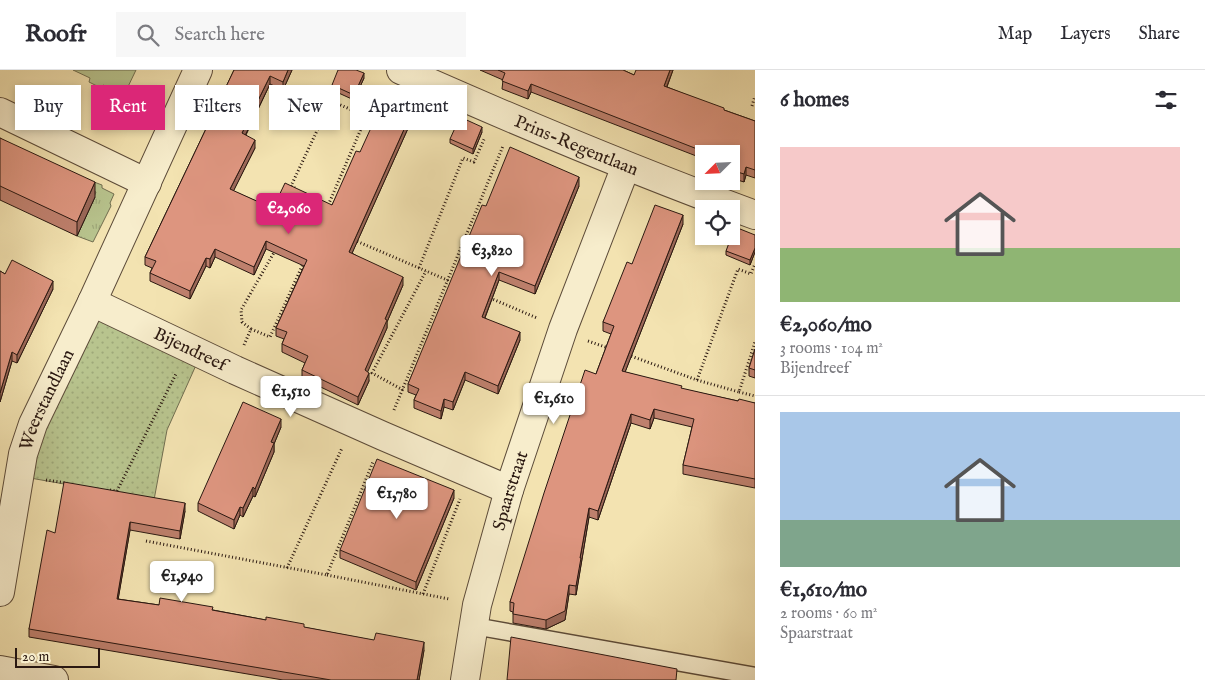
<!DOCTYPE html>
<html lang="en">
<head>
<meta charset="utf-8">
<style>
	:root { --surface:#fff; --page:#f7f7f7; --text:#2b2b33; --muted:#7c7c81; --line:#e1e1e2; --accent:#db2777 }
	body { margin:0; font-family:"IM FELL English",serif; background:var(--page); color:var(--text); height:100vh; display:flex; flex-direction:column; font-size:19px; white-space:nowrap }
	* { box-sizing:border-box; margin:0 }
	p { font-size:16px; color:var(--muted) }
	.icon { flex:none; width:28px; height:28px; fill:none; stroke:currentColor; stroke-width:2; stroke-linecap:round; stroke-linejoin:round }
	.map { position:relative; flex:1; overflow:hidden }
	.details { display:flex; flex-direction:column; background:var(--surface); width:450px }
	.details>* { flex:none }
	.guide { position:absolute; left:15px; top:15px; width:475px; height:45px; display:flex; gap:10px }
	.needle { width:32px; rotate:246deg }
	.controls { position:absolute; left:695px; top:75px; display:grid; gap:10px }
	.controls a { display:grid; place-items:center; width:45px; height:45px; border-radius:0px; background:var(--surface); box-shadow:0 2px 8px #0003; font-size:25px }
	.scale { position:absolute; left:15px; bottom:12px; width:85px; box-sizing:border-box; padding-left:5px; border:2px solid #2a1811; border-top:0; font-size:14px; line-height:18px; white-space:nowrap; color:#2a1811; -webkit-text-stroke:4px #f7edcc; paint-order:stroke }
	.price { position:absolute; translate:-50% -42px; padding:0 11px; border-radius:5px; background:#fff; color:#222; font-size:16px; line-height:32px; filter:drop-shadow(0 1px 2px #0008) }
	.price::after { content:''; position:absolute; left:50%; top:30px; width:15px; height:11px; margin-left:-8px; background:inherit; clip-path:polygon(0 0,100% 0,50% 100%) }
	.price.active { background:var(--accent); color:#fff }
	ul { padding:0; list-style:none }
	li { display:grid; align-content:center; gap:10px; height:265px; padding:0 25px }
	li+li { border-top:1px solid var(--line) }
	li span { display:grid; place-items:center; height:155px; border-radius:0px; color:#555 }
	li>.icon { margin-inline-start:auto }
	span .icon { width:90px; height:90px; fill:#fffc; stroke-width:1 }
	li b { font-size:21px }
	h2 { display:flex; justify-content:space-between; align-items:center; height:60px; padding:0 25px; font-size:21px }
	.chip { padding:0 18px; border-radius:0px; background:var(--surface); box-shadow:0 2px 8px #0003; font-size:18px; line-height:45px }
	.chip.active { background:var(--accent); color:#fff }
	header { display:flex; align-items:center; gap:30px; box-sizing:border-box; height:70px; padding:0 25px; background:var(--surface); border-bottom:1px solid var(--line) }
	header strong { font-size:24px }
	nav { display:flex; gap:28px; margin-inline-start:auto; font-size:18px }
	.search { width:350px; height:45px; background:var(--page); display:flex; align-items:center; gap:12px; box-sizing:border-box; padding:0 18px; border-radius:0px; color:var(--muted); font-size:19px }
	main { display:flex; flex:1; min-height:0 }
	.map>svg:first-child { display:block }
	.grass { fill:url(#grass-tufts); stroke:#716e50 }
	.park { fill:url(#park-dots); stroke:#716e50 }
	.pitch { fill:#b8c48e; stroke:#716e50 }
	.lines { fill:none; stroke-linecap:round; stroke-linejoin:round }
	.service-casing { stroke:#5c4b39; stroke-width:19 }
	.minor-casing { stroke:#5c4b39; stroke-width:30 }
	.path { stroke:#2a1811; stroke-width:3; stroke-dasharray:1 2.5; stroke-linecap:butt }
	.service { stroke:#f7edcc; stroke-width:16 }
	.minor { stroke:#f7edcc; stroke-width:28 }
	.wall { fill:#be806d; stroke:#2a1811 }
	.shaded-wall { fill:#9b6859; stroke:#2a1811 }
	.building { fill:#dd957f; stroke:#2a1811 }
	.labels { text-anchor:middle; stroke-width:5; stroke-linejoin:round; paint-order:stroke }
	.street-label { font-size:18px; fill:#2a1811; stroke:#f7edcc }
</style>
</head>
<body>
<header>
<strong>Roofr</strong>
<div class="search"><svg class="icon" aria-label="search" viewBox="0 0 24 24"><circle cx="10" cy="10" r="6"/><path d="M15 15l6 6"/></svg>Search here</div>
<nav><a>Map</a><a>Layers</a><a>Share</a></nav>
</header>
<main>
<div class="map">
<svg width="755" height="610" viewBox="0 0 755 610">
	<defs>
		<pattern id="grass-tufts" width="24" height="20" patternUnits="userSpaceOnUse" patternTransform="scale(1.25)"><rect width="24" height="20" fill="#b8c48e"/><path d="M3 7l-1-3M5 7V3M7 7l1-3M15 17l-1-3M17 17v-4M19 17l1-3" fill="none" stroke="#9ea879"/></pattern>
		<pattern id="park-dots" width="8" height="8" patternUnits="userSpaceOnUse" patternTransform="scale(1.25)"><rect width="8" height="8" fill="#b8c48e"/><path d="M2 2h.1M6 6h.1" fill="none" stroke="#9ea879" stroke-width="1.8" stroke-linecap="round"/></pattern>
	</defs>
	<rect width="100%" height="100%" fill="#f3e3b1"/>
	<filter id="stains"><feTurbulence type="fractalNoise" baseFrequency=".004" numOctaves="4"/><feColorMatrix values="0 0 0 0 .2 0 0 0 0 .09 0 0 0 0 .02 0 0 0 .5 -.17"/></filter>
	<radialGradient id="worn" r=".72"><stop offset=".6" stop-color="#630" stop-opacity="0"/><stop offset="1" stop-color="#630" stop-opacity=".3"/></radialGradient>
	<path class="grass" d="M94 112 102 115V118L114 124 110 133 111 136 93 172 77 166 96 122 90 120Z"/>
	<path class="park" d="M92 232 201 284 167 360 154 430 19 406Z"/>
	<path class="pitch" d="M73 0H136L124 25 103 15 101 18 89 12 90 8Z"/>
	<g class="lines">
		<g class="service-casing">
			<path id="service" d="M474 556 755 606"/>
		</g>
		<g class="minor-casing">
			<g id="minor">
				<path id="s1" d="M401 0C518 52 635 101 755 145"/>
				<path d="M0 42 147 113"/>
				<path id="s2" d="M92 232 235 300 383 366 509 420"/>
				<path id="s3" d="M0 522 23 384 33 354 92 232 198 0"/>
				<path d="M0 600 54 610"/>
				<path id="s4" d="M465 610 477 535 509 420 563 259 626 96"/>
			</g>
		</g>
		<g class="path">
			<path d="M752 36 755 26"/>
			<path d="M295 118 291 116 331 31 366 46"/>
			<path d="M327 138 379 17"/>
			<path d="M354 170 454 213"/>
			<path d="M419 198 463 88 474 92 485 67"/>
			<path d="M490 228 537 248"/>
			<path d="M251 259 242 252 241 240 276 179"/>
			<path d="M588 271 608 278"/>
			<path d="M244 275 251 259 270 267 303 194"/>
			<path d="M628 285 697 310 739 322 755 272"/>
			<path d="M697 310 738 199 751 204 755 194"/>
			<path d="M403 320 372 303 426 201"/>
			<path d="M739 322 755 326"/>
			<path d="M394 340 503 76"/>
			<path d="M46 410 67 413"/>
			<path d="M110 420 117 421 176 304"/>
			<path d="M146 471 327 505 373 392"/>
			<path d="M287 498 342 378"/>
			<path d="M327 505 449 529"/>
			<path d="M423 524 460 429"/>
		</g>
		<use href="#service" class="service"/>
		<use href="#minor" class="minor"/>
	</g>
	<g class="wall">
		<path d="M234 0H292L283 20 270 14 246 65 255 78 233 121 272 138 275 134 332 135 360 82 414 45 352 183 403 215 387 252V258L367 302 369 311 358 335 302 308V300L305 293 282 282V274L284 269 276 266V258L304 196 266 179 254 205 215 187 210 198 206 196 190 229 150 211V203L152 198 145 195V187Z"/>
		<path d="M480 0H623L634 5 673 0 667 17 724 40 755 51V108L746 105 744 112 731 108V84H704V89L531 22 528 29 502 19 503 10Z"/>
		<path d="M364 8 354 30 332 20V15Z"/>
		<path d="M482 62 473 84 450 73V69Z"/>
		<path d="M0 68 95 127 77 166 0 130Z"/>
		<path d="M579 116 535 224 499 210 485 248 520 270 498 324 465 310 453 340 444 337 441 349 414 338V330L416 325 408 322V314L486 136Z"/>
		<path d="M683 154 625 302 682 319 738 331 755 333V418L683 404V395L692 357 654 348 650 359 631 353 598 450 589 447 576 525 569 524 565 550 546 559 513 553V542L510 541V532L611 264 603 261V252L632 194Z"/>
		<path d="M755 165V182L750 195 726 185V181Z"/>
		<path d="M0 201 5 204 53 219 17 293 12 291 0 332Z"/>
		<path d="M755 279V308L749 306V298Z"/>
		<path d="M281 357 274 374V382L255 427 253 426 243 447 240 445 234 459 198 441V433Z"/>
		<path d="M454 428 416 520 340 488V480Z"/>
		<path d="M185 441 180 469 130 460 118 529 159 535 213 540 424 580 419 610H283L29 567V559L55 463Z"/>
	</g>
	<g class="shaded-wall">
		<path d="M288 0H292L283 20V12Z"/>
		<path d="M670 0H673L664 24V16Z"/>
		<path d="M364 3V8L354 30V25Z"/>
		<path d="M270 6V14L242 72V63Z"/>
		<path d="M531 14V22L528 29V21Z"/>
		<path d="M414 37V45L349 190V182Z"/>
		<path d="M482 57V62L473 84V79Z"/>
		<path d="M255 70V78L230 128V119Z"/>
		<path d="M746 97V105L744 112V104Z"/>
		<path d="M579 107V116L535 224V216Z"/>
		<path d="M95 112V127L77 166V152Z"/>
		<path d="M683 145V154L622 310V301Z"/>
		<path d="M266 171V179L254 205V197Z"/>
		<path d="M755 178V182L750 195V190Z"/>
		<path d="M215 179V187L210 198V189Z"/>
		<path d="M206 188V196L190 229V221Z"/>
		<path d="M499 202V210L482 255V247Z"/>
		<path d="M403 207V215L387 252V258L365 308V300L385 249Z"/>
		<path d="M53 211V219L17 293V285Z"/>
		<path d="M520 262V270L498 324V316Z"/>
		<path d="M12 282V291L0 332V323Z"/>
		<path d="M465 302V310L453 340V332Z"/>
		<path d="M369 303V311L358 335V327Z"/>
		<path d="M444 329V337L441 349V341Z"/>
		<path d="M654 339V348L650 359V350Z"/>
		<path d="M631 344V353L598 450V441Z"/>
		<path d="M281 349V357L274 374V382L255 427V419L271 372Z"/>
		<path d="M253 417V426L243 447V438Z"/>
		<path d="M454 420V428L416 520V512Z"/>
		<path d="M185 433V441L180 469V461Z"/>
		<path d="M240 437V445L234 459V450Z"/>
		<path d="M589 438V447L576 525V516L580 488Z"/>
		<path d="M130 452V460L117 536V529Z"/>
		<path d="M569 515V524L565 550 546 559V550Z"/>
		<path d="M424 572V580L419 610H417Z"/>
	</g>
	<g class="building">
		<path d="M234 0H288L283 12 270 6 242 63 255 70 230 119 272 138 274 134H275L285 113 332 135 356 81 360 82 386 25 414 37 349 182 403 207 385 249 387 250 365 300 369 303 358 327 302 300 308 286 282 274 287 262 276 258 307 190 266 171 254 197 215 179 210 189 206 188 190 221 150 203 156 191 145 187Z"/>
		<path d="M338 0H356L364 3 354 25 332 15Z"/>
		<path d="M498 0H623L634 5 636 0H670L664 16 724 38V40L755 51V100L746 97 744 104 731 100V84H710L531 14 528 21 502 11 505 3Z"/>
		<path d="M460 47 482 57 473 79 450 69Z"/>
		<path d="M0 68 95 112 77 152 0 116Z"/>
		<path d="M510 77 579 107 535 216 499 202 482 247 520 262 498 316 465 302 453 332 444 329 441 341 414 330 419 319 408 314 482 135 486 136Z"/>
		<path d="M655 135 683 145 622 301 682 316 681 318 738 331 739 329 755 333V409L683 395 694 349 654 339 650 350 631 344 598 441 589 438 580 488H581L576 516 569 515 565 541 546 550 513 544 514 533 510 532 544 423 585 300 596 304 614 256 603 252 627 192 632 194Z"/>
		<path d="M735 157 755 165V178L750 190 726 181Z"/>
		<path d="M12 190 53 211 17 285 12 282 0 323V201L5 204Z"/>
		<path d="M755 279V300L749 298Z"/>
		<path d="M243 332 281 349 271 372 274 373 255 419 253 417 243 438 240 437 234 450 198 433Z"/>
		<path d="M377 389 454 420 416 512 340 480Z"/>
		<path d="M64 412 185 433 180 461 130 452 117 529 159 535 160 528 213 537 212 540 266 550V547L304 554V557L374 570 376 563 424 572 417 610H331L29 559 47 460 55 463Z"/>
		<path d="M511 567 677 599 676 610H507Z"/>
	</g>
	<g class="labels">
		<g class="street-label">
			<text dy="6" stroke="none"><textPath href="#s1" startOffset="191">Prins-Regentlaan</textPath></text>
			<text dy="6" stroke="none"><textPath href="#s2" startOffset="109">Bijendreef</textPath></text>
			<text dy="6" stroke="none"><textPath href="#s3" startOffset="199">Weerstandlaan</textPath></text>
			<text dy="6" stroke="none"><textPath href="#s4" startOffset="195">Spaarstraat</textPath></text>
		</g>
	</g>
	<rect width="100%" height="100%" filter="url(#stains)"/>
	<rect width="100%" height="100%" fill="url(#worn)"/>
</svg>
<div class="controls">
<a><svg class="needle" viewBox="-14 -14 28 28"><path d="M0-13l5 13h-10z" fill="#e53935"/><path d="M0 13l5-13h-10z" fill="#7c7c81"/></svg></a>
<a><svg class="icon" aria-label="locate" viewBox="0 0 24 24"><circle cx="12" cy="12" r="6"/><path d="M12 2v4M12 18v4M2 12h4M18 12h4"/></svg></a>
</div>
<div class="scale">20 m</div>
<b class="price active" style="left:289px;top:165px">€2,060</b>
<b class="price" style="left:492px;top:207px">€3,820</b>
<b class="price" style="left:291px;top:348px">€1,510</b>
<b class="price" style="left:554px;top:355px">€1,610</b>
<b class="price" style="left:397px;top:450px">€1,780</b>
<b class="price" style="left:182px;top:533px">€1,940</b>
<div class="guide">
<a class="chip">Buy</a>
<a class="chip active">Rent</a>
<a class="chip">Filters</a>
<a class="chip">New</a>
<a class="chip">Apartment</a>
</div>
</div>
<section class="details">
<h2>6 homes<svg class="icon" aria-label="filters" viewBox="0 0 24 24"><path d="M4 7h16M4 17h16"/><circle cx="9" cy="7" r="2"/><circle cx="15" cy="17" r="2"/></svg></h2>
<ul>
<li><span style="background:linear-gradient(#f6c9c9 65%,#8fb573 0)"><svg class="icon" aria-label="home" viewBox="0 0 24 24"><path d="M3 11l9-7 9 7M6 9v11h12V9"/></svg></span><div><b>€2,060/mo</b><p>3 rooms · 104 m²</p><p>Bijendreef</p></div></li>
<li><span style="background:linear-gradient(#a9c7e8 70%,#7fa58c 0)"><svg class="icon" aria-label="home" viewBox="0 0 24 24"><path d="M3 11l9-7 9 7M6 9v11h12V9"/></svg></span><div><b>€1,610/mo</b><p>2 rooms · 60 m²</p><p>Spaarstraat</p></div></li>
</ul>
</section>
</main>
</body>
</html>
